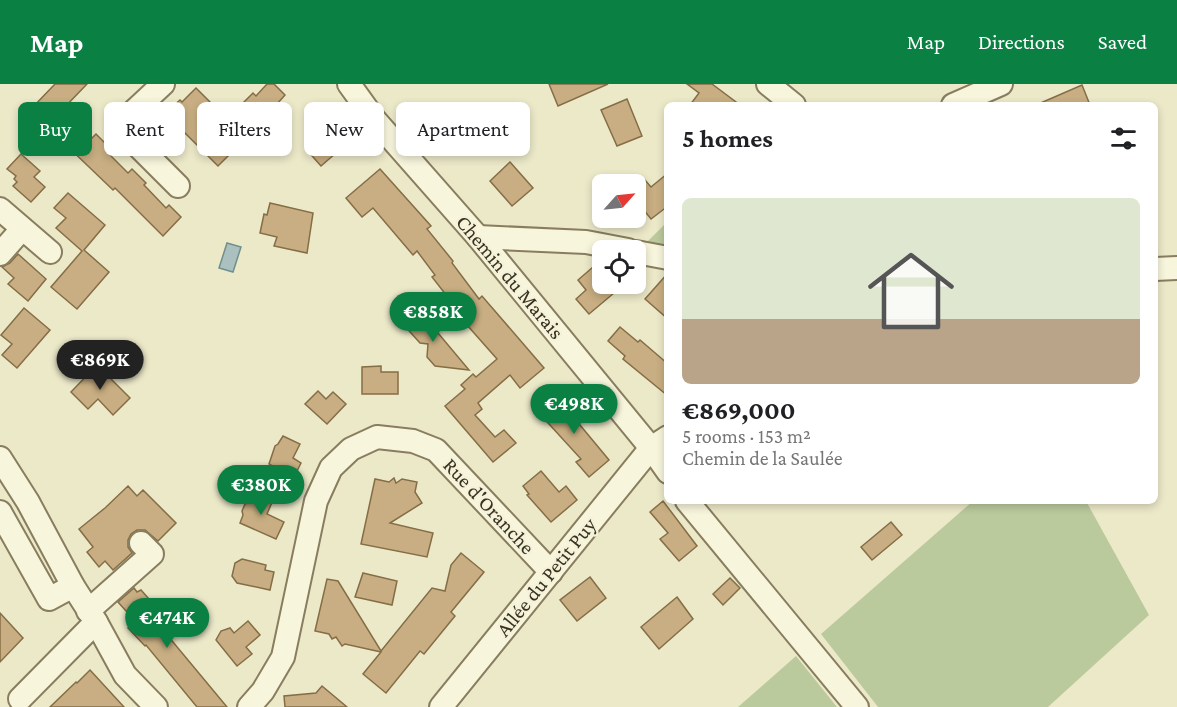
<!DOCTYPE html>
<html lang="en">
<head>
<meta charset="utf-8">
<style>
	:root { --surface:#fff; --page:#f6f6f6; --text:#202124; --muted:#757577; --accent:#0b8043 }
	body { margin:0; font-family:"Crimson Pro",serif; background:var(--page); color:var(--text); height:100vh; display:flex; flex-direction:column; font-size:22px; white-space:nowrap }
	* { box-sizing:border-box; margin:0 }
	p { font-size:20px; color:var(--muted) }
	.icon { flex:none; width:33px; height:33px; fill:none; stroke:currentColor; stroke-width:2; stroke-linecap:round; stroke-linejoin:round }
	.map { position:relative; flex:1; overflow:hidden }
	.sheet { position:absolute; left:664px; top:18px; width:494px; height:402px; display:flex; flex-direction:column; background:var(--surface); border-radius:9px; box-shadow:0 3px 9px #0003 }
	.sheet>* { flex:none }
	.hud { position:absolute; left:18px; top:18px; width:556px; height:54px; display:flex; gap:12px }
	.needle { width:39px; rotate:63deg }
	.tools { position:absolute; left:592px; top:90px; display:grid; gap:12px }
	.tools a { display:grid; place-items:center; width:54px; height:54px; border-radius:9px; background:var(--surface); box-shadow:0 3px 9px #0003; font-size:30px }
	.price { position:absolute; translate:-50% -51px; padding:0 14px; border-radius:21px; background:var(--accent); color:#fff; font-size:20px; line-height:39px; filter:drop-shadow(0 2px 3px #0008) }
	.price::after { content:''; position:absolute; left:50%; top:36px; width:18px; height:14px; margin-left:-9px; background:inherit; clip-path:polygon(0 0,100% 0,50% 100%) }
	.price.selected { background:#222; color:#fff }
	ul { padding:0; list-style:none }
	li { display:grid; align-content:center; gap:12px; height:318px; padding:0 18px }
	li span { display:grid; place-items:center; height:186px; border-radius:9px; color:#555 }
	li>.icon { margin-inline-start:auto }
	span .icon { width:108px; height:108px; fill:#fffc; stroke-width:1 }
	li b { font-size:26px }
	h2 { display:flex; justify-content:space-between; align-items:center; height:72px; padding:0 18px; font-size:26px }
	.tag { padding:0 21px; border-radius:9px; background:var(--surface); box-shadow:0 3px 9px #0003; font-size:21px; line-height:54px }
	.tag.selected { background:var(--accent); color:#fff }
	header { display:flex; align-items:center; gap:36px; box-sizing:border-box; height:84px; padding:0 30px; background:var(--accent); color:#fff }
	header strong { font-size:28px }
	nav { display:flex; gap:33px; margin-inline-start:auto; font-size:21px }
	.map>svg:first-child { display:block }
	.green { fill:#bbca9d }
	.water { fill:#aac1bf; stroke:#708f8e; stroke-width:1.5 }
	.building { fill:#c8ae82; stroke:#856d46; stroke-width:1.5 }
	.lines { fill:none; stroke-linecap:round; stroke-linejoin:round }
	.minor-casing { stroke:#887d5f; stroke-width:26 }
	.minor { stroke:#f7f5dc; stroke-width:22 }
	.labels { text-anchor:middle; stroke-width:4.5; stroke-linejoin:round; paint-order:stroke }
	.street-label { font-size:21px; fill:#393221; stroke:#f4f2d8 }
</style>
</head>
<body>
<header>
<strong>Map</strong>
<nav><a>Map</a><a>Directions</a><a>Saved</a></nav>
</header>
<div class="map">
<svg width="1177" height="623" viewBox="0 0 1177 623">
	<rect width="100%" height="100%" fill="#ece9c9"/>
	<g class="green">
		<path d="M667 138V165L647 158Z"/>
		<path d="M973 417H1086L1149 531 1048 623H878L821 550Z"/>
		<path d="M796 572 837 623H738Z"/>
	</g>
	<path class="water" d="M227 159 241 163 233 188 219 184Z"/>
	<g class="building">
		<path d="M55 0H87L61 27 91 55 96 50 110 64 107 68 128 89 132 85 146 99 144 101 166 124 169 121 181 133 163 152 115 104 113 106 63 58 65 56 32 24Z"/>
		<path d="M267 0H274L285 11 259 40 240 22 253 9 256 12Z"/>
		<path d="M549 0H608L558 22Z"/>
		<path d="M687 0H712L740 21H690L699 9Z"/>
		<path d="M1082 1 1090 21H1036Z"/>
		<path d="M196 4 210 18 198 29 234 66 218 82 165 29 180 16 182 18Z"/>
		<path d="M627 15 642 52 617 62 601 26Z"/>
		<path d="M334 36 351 56 321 82 306 65 321 52 319 49Z"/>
		<path d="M21 70 40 87 34 93 45 103 31 118 13 102 17 98 14 95 16 92 7 85Z"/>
		<path d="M510 78 533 104 512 122 490 97Z"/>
		<path d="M380 85 431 142 427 145 453 177 452 179 479 215 482 212 544 284 520 304 510 291 478 319 482 325 475 331 495 353 504 346 516 359 493 378 445 322 465 305 461 301 473 290 476 293 497 275 459 232 461 230 432 193 435 191 417 167 413 171 373 124 362 133 346 114Z"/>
		<path d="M668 89V122L651 135 643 125 636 131V103L645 96 651 103Z"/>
		<path d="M68 109 105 141 84 166 109 188 77 225 51 203 82 167 56 144 66 134 54 124Z"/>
		<path d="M270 119 313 129 307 169 274 162 277 153 260 149 264 130 267 131Z"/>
		<path d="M18 170 46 195 28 217 8 200 14 194 2 183 10 179Z"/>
		<path d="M593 183 603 195V200H607L614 209 589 230 576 215 586 206 578 196Z"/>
		<path d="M668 189V235L645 215Z"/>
		<path d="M24 224 50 246 17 284 2 271 12 260 1 251Z"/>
		<path d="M418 227 438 249 469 286 435 282 427 273 428 260 420 259 403 240Z"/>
		<path d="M620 243 638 258 640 256 668 280V312L623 275 625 272 608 257Z"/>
		<path d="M97 281 130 314 113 331 98 315 88 325 71 308Z"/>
		<path d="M381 282V288H398V310H362V283Z"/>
		<path d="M318 307 326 315 333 308 346 320 327 340 305 320Z"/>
		<path d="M561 310 579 331 575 335 609 376 589 393 576 378 581 375 539 329Z"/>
		<path d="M283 352 300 360 293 374 301 379 294 393 269 380 275 362 278 360Z"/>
		<path d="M541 387 559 408 566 402 577 416 551 438 527 411 529 410 523 402Z"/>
		<path d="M394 394 396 399 402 395 417 398 415 408 422 419 390 439 433 449 427 473 361 460 375 395 389 398Z"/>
		<path d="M128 402 137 412 143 406 176 439 158 457 145 446H137L131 450 128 456V463L132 469 113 486 105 477 99 483 87 468 93 463 79 445 105 424Z"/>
		<path d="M253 407 273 416 267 430 284 438 276 455 240 439 243 431 242 427 245 420 248 419Z"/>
		<path d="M663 417 697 462 679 477 660 455 668 449 650 428Z"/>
		<path d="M891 438 902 451 872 476 861 463Z"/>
		<path d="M461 469 484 488 451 528 455 532 424 570 420 567 386 609 363 590 381 568 345 560 342 562 336 553 332 555 329 550 315 547 327 495 338 497 381 567 432 504 445 507 451 481Z"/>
		<path d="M242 475 266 481 265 486 274 488 270 506 237 499 232 492 235 479Z"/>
		<path d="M363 489 397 497 392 521 355 513Z"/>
		<path d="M590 493 606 514 577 537 560 516Z"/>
		<path d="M730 494 740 504 723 521 713 510Z"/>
		<path d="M134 504 137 508 141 506 170 539 163 546 227 623H197L146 561 145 562 128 544 135 537 118 518Z"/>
		<path d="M677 513 693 535 659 565 641 543Z"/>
		<path d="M0 529 23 554 0 578Z"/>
		<path d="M248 537 260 551 246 563 252 570 237 582 216 556 221 547 230 544 234 549Z"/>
		<path d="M90 586 124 623H50L76 598 77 599Z"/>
		<path d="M322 602 347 623H285L284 612 316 609Z"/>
	</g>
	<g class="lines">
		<g class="minor-casing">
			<g id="minor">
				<path d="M163 0 118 42 178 102"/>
				<path d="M349 0 375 36 478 153 651 364 668 388"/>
				<path d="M768 0 794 21"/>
				<path d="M953 21 1001 0"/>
				<path d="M0 125 50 168"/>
				<path d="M478 153 586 158 628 166"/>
				<path d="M636 168 668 174"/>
				<path d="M0 170 22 145"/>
				<path d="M1155 185 1177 184"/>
				<path d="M0 374 28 418 73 502 96 538 125 591 156 623"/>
				<path d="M687 417 857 623"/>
				<path d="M0 428 49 515 73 502"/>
				<path d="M88 527 152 470 141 459"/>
				<path d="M20 615 96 538"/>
				<path d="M249 623 263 607 283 573 316 417 331 384 351 365 377 353 413 357 436 366 551 488"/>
				<path d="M441 623 651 364 668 353"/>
			</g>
		</g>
		<use href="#minor" class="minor"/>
	</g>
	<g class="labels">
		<g class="street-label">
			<text transform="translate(510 193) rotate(50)" y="7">Chemin du Marais</text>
			<text transform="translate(489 422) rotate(47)" y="7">Rue d'Oranche</text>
			<text transform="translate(546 493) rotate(-51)" y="7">Allée du Petit Puy</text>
		</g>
	</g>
</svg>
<div class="tools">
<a><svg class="needle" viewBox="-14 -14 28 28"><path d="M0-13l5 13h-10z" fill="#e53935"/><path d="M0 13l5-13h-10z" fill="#757577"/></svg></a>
<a><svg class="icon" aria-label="locate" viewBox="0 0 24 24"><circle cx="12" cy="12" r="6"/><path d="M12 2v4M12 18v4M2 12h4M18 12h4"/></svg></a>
</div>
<b class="price" style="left:433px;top:259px">€858K</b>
<b class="price selected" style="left:100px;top:307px">€869K</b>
<b class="price" style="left:574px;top:351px">€498K</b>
<b class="price" style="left:261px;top:432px">€380K</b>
<b class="price" style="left:167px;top:565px">€474K</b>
<div class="hud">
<a class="tag selected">Buy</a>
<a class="tag">Rent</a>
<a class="tag">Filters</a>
<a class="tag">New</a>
<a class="tag">Apartment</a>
</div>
<section class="sheet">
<h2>5 homes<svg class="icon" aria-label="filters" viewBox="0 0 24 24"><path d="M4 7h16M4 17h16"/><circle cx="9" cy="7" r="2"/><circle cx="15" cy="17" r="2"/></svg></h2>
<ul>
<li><span style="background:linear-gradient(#dfe7d0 65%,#b9a48a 0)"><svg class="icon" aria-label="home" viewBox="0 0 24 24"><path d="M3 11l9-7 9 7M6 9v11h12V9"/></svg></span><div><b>€869,000</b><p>5 rooms · 153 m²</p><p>Chemin de la Saulée</p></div></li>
</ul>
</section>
</div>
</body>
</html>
